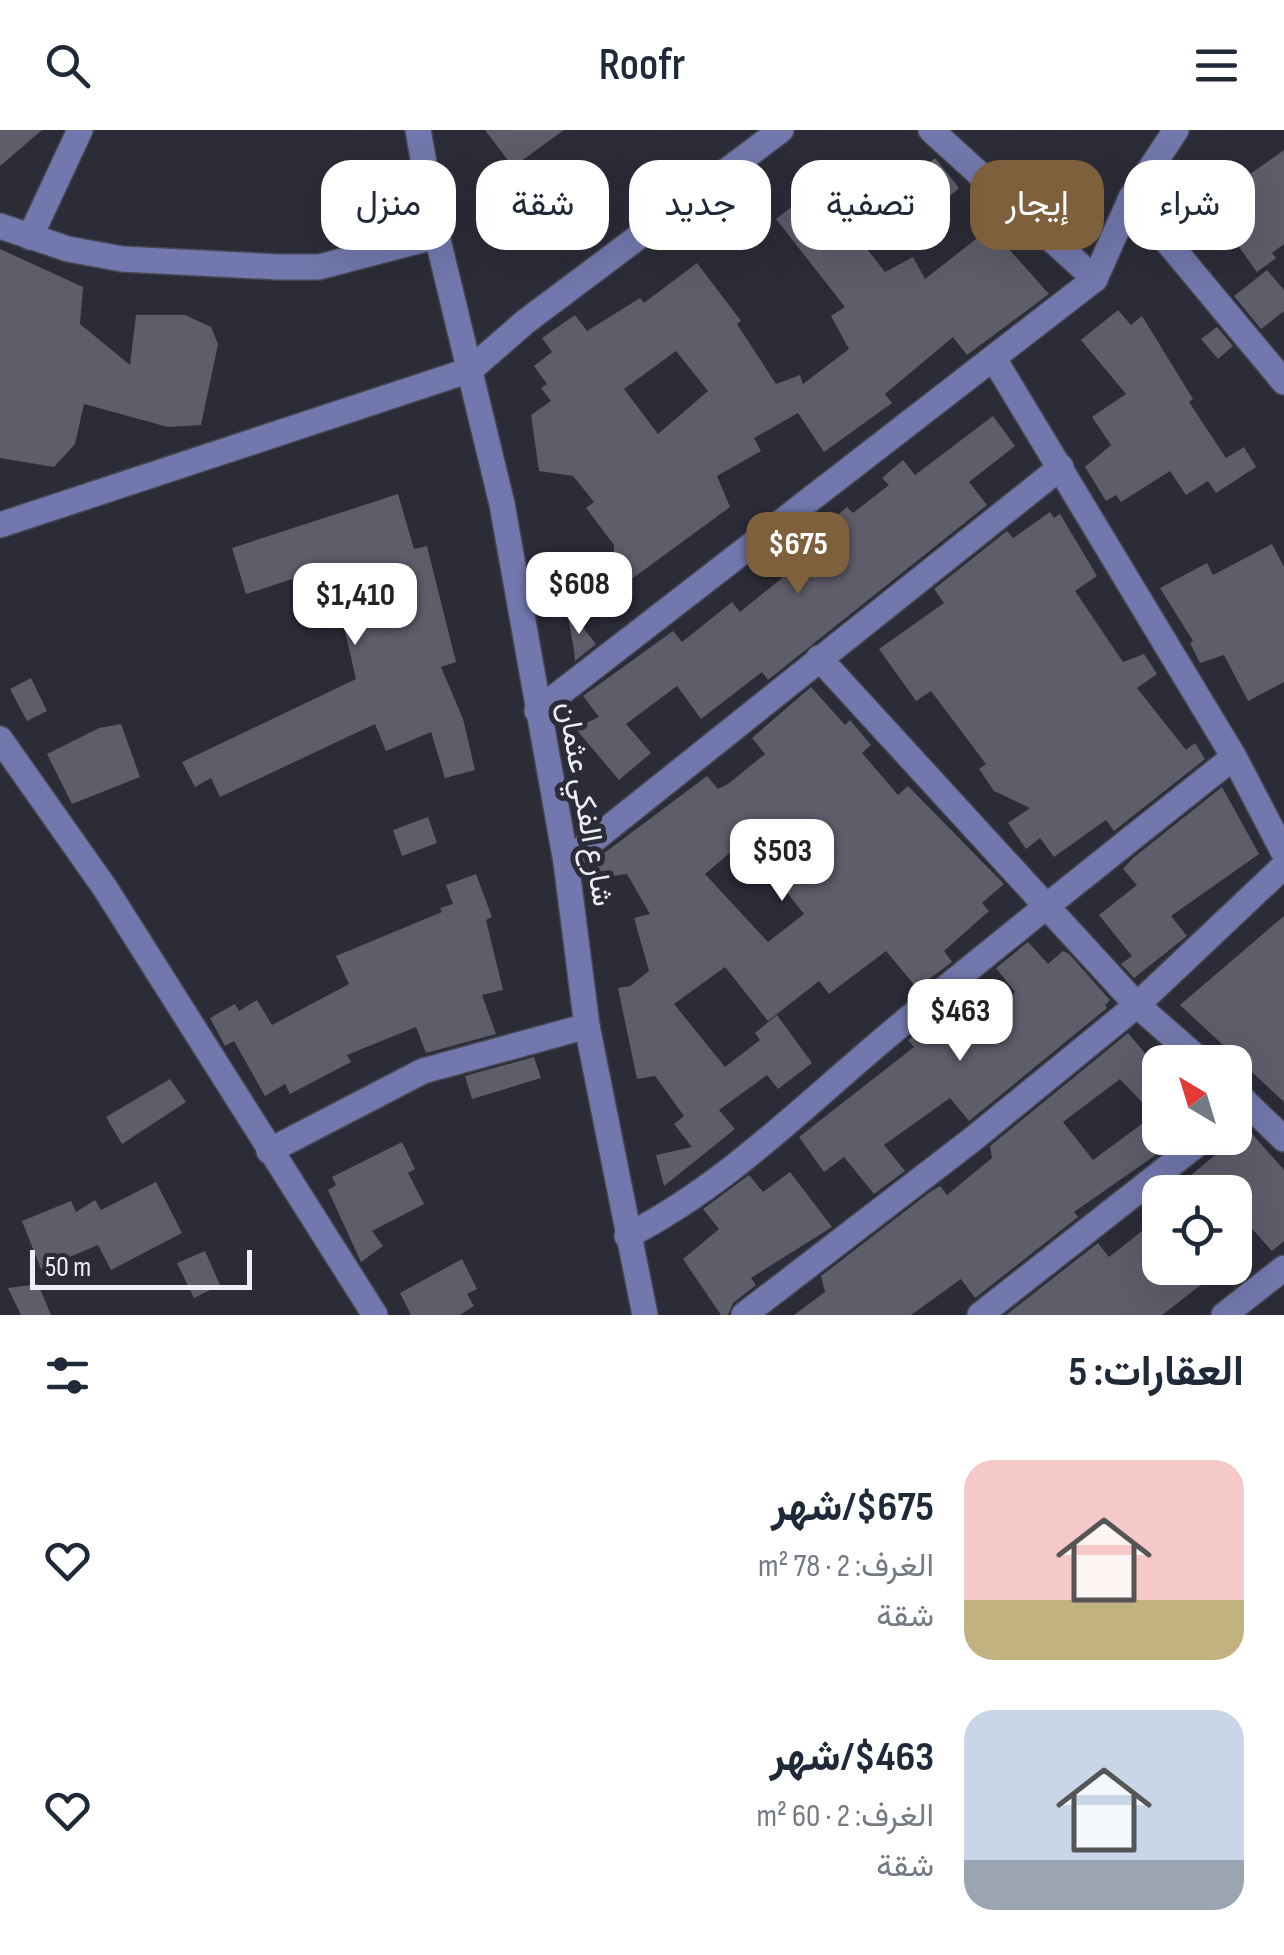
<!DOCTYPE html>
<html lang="ar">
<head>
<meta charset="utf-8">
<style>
	:root { --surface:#fff; --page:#f2f2f3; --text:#1f2937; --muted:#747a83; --accent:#7e603c }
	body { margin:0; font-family:"Sofia Sans Condensed",Vazirmatn,sans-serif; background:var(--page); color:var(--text); direction:rtl; height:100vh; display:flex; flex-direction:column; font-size:38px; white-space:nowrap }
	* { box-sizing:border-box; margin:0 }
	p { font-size:32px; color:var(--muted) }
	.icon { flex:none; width:55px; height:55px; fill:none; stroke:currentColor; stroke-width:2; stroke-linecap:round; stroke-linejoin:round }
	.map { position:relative; height:1185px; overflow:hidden; direction:ltr }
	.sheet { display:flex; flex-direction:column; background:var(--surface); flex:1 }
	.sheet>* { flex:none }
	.top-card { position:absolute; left:30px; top:30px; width:1225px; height:90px; direction:rtl; display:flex; gap:20px }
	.needle { width:65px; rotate:322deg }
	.tools { position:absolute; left:1142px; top:915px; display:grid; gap:20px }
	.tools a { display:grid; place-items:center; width:110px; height:110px; border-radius:20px; background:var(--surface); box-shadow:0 10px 40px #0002; font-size:50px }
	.scale { position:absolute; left:30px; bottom:25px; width:222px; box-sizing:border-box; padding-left:10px; border:5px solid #eeeff6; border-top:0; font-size:28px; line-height:35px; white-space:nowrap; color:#eeeff6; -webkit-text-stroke:8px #2b2c37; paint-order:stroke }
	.price { position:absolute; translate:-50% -85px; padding:0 22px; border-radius:20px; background:#fff; color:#222; font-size:32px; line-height:65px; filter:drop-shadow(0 2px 5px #0008) }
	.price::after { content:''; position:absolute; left:50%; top:60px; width:30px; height:22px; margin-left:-15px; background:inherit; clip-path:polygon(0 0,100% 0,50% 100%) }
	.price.current { background:var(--accent); color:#fff }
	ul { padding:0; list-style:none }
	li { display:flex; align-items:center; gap:30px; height:250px; padding:0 40px }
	li span { display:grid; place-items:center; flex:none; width:280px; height:200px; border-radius:30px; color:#555 }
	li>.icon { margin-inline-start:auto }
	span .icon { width:120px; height:120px; fill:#fffc; stroke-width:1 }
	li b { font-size:42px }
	h2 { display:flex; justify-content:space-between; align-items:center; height:120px; padding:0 40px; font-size:42px }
	.pill { padding:0 35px; border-radius:30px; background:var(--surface); box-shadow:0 10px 40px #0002; font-size:35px; line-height:90px }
	.pill.current { background:var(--accent); color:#fff }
	header { display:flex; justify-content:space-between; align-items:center; height:130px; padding:0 40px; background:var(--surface); font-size:45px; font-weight:600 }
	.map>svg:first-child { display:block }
	.building { fill:#5d5e6a; fill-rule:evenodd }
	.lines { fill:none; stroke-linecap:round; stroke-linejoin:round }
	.minor-casing { stroke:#464752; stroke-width:28 }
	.minor { stroke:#7278ad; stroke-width:25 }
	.labels { text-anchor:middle; stroke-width:10; stroke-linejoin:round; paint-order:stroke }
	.street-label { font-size:30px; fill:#eeeff6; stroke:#2b2c37 }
</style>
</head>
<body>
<header><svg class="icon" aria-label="menu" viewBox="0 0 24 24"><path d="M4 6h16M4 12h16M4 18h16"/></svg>Roofr<svg class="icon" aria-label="search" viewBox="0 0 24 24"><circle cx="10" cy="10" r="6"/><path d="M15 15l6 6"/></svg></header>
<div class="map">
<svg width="1284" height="1185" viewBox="0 0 1284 1185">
	<rect width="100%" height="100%" fill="#2b2c37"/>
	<g class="building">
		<path d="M0 0H42L0 36Z"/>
		<path d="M485 0H564L513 37Z"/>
		<path d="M1284 20V114L1272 123 1276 128 1257 142 1208 74Z"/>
		<path d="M935 28 959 58 916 96 891 67Z"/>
		<path d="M832 54 862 93 853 101 885 142 913 127 925 149 990 98 1049 164 967 225 953 207 885 264 892 273 824 322 798 283 754 308 761 321 717 346 730 377 588 481 569 456 614 421V415L586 378 594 372 573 346 539 341 531 285 551 271 541 258 547 254 534 236 552 222 542 208 575 185 587 201 640 168 644 173 697 133 741 191 737 194 776 254 800 245 803 254 849 219 831 186 845 177 776 89 807 65 811 69ZM676 221 708 261 658 304 624 259Z"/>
		<path d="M0 119 83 157 80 194 130 235 136 185H185L211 197 218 214 201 295 168 297 84 274 75 314 54 337 0 328Z"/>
		<path d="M1267 140 1284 160V181L1261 199 1234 166Z"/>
		<path d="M1118 180 1131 195 1142 186 1193 269 1189 272 1226 328 1244 317 1256 337 1216 363 1208 351 1186 365 1170 341 1121 372 1116 365 1106 371 1085 337 1111 315 1092 287 1126 264 1081 210Z"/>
		<path d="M1217 197 1233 216 1218 229 1201 209Z"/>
		<path d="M993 286 1015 316 969 352 987 375 768 550 762 542 701 589 677 556 626 594 651 623 619 650 575 598 599 587 583 566 673 501 682 512 732 472 740 482 782 448 774 438 847 377 853 383 889 355 882 348 903 330 915 345Z"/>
		<path d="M398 364 414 419 427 416 456 532 441 537 463 589 475 640 445 648 431 602 386 621 375 594 220 667 211 648 195 657 182 632 356 549 330 437 246 464 232 418Z"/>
		<path d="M1050 382 1054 388 1060 384 1097 446 1075 461 1123 532 1144 524 1157 544 1137 558 1186 620 1195 613 1205 629 1114 701 1106 690 1054 727 1040 708 1026 719 1008 693 1030 678 994 661 979 639 986 634 931 561 916 571 879 519 944 473 934 459 1007 401 1013 408Z"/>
		<path d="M1272 414 1284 437V552L1248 571 1224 525 1200 533 1190 513 1193 511 1160 458 1207 433 1213 445Z"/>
		<path d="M566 476 596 514 575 531 574 520Z"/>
		<path d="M31 548 47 581 27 591 10 559Z"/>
		<path d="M811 557 845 595 850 590 871 615 862 623 898 665 908 656 1004 754 982 773 989 781 944 821 952 832 917 858 886 821 829 864 819 851 768 891 725 837 674 874 725 937 760 910 755 903 777 885 812 933 778 959 767 945 719 980 735 999 664 1056 656 1025 692 1017 674 994 684 986 655 946 637 949 618 858 630 856 649 841 634 788 650 784 627 744 585 750 583 739 707 646 718 659 728 654 765 624 752 608ZM745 710 804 784 768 812 705 744Z"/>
		<path d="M121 594 140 647 72 674 47 624 99 598Z"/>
		<path d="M1222 657 1259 724 1171 786 1187 806 1134 848 1121 834 1132 826 1099 785 1137 755 1123 739 1133 728Z"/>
		<path d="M428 687 437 713 402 726 393 700Z"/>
		<path d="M476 744 492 787 486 790 503 860 482 865 496 904 426 923 416 897 347 925 351 932 290 964 285 954 265 966 234 911 225 916 210 888 235 874 239 881 257 870 272 895 349 854 336 826 442 782 440 778 453 774 446 755Z"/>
		<path d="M1284 786V972L1180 875Z"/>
		<path d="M1028 812 1048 834 1063 821 1069 824 1110 870 1105 875 1107 878 969 991 950 968 884 1015 905 1041 874 1064 844 1027 824 1042 799 1007 914 917 908 910 947 878 963 896 975 887 979 892 1015 862 996 838Z"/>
		<path d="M1128 903 1160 941V1022L1074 1082 1078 1087 975 1168 961 1149 911 1185H794L825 1162 821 1146 930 1062 940 1056 947 1065 992 1028 990 1016ZM1120 949 1154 985 1093 1030 1063 992Z"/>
		<path d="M534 927 541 948 472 969 465 946Z"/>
		<path d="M170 949 186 972 122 1014 106 987Z"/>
		<path d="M1247 998 1284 1040V1111L1272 1121 1235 1080V1062H1162L1180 1048 1183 1052Z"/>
		<path d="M402 1012 415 1039 408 1043 424 1074 372 1101 383 1116 361 1132 328 1060 336 1055 332 1047Z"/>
		<path d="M790 1042 832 1097 751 1148 756 1155 733 1173 728 1185H721L683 1129 719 1099 703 1079 749 1045 763 1062Z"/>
		<path d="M156 1052 182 1103 111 1140 98 1115 41 1139 22 1091 71 1071 76 1082 95 1070 101 1080Z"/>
		<path d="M1160 1064V1138H1223L1162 1185H1006L1098 1113 1109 1127 1155 1091 1144 1077Z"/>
		<path d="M205 1121 220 1155 194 1168 177 1133Z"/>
		<path d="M462 1129 477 1159 467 1164 474 1176 460 1185H411L400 1163Z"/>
		<path d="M38 1154 51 1185H21L8 1158Z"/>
	</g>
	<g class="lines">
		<g class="minor-casing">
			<g id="minor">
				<path d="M418 0 437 106 502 374 566 732 587 896 645 1185"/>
				<path d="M931 0 1095 149"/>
				<path d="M1131 68 1284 252"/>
				<path d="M0 96 68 119 122 129 278 137H319L437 106"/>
				<path d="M30 107 80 0"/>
				<path d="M994 229 1234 627 1284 723"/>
				<path d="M0 395 470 240 525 192 781 0"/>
				<path d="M819 528 1137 875 1202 932"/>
				<path d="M537 581 1095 149 1131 68 1176 0"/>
				<path d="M0 609 105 758 375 1185"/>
				<path d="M566 732 1061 337"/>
				<path d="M1235 962 1284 1009"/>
				<path d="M269 1021 423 941 587 896"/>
				<path d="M627 1106C727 1055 806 974 891 903 1004 809 1119 718 1234 627"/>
				<path d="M744 1185 973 1009 1137 875 1284 736"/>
				<path d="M980 1185 1205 1008"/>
				<path d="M1224 1185 1284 1138"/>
			</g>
		</g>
		<use href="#minor" class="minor"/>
	</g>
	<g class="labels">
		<g class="street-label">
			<text transform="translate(586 674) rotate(80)" y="10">شارع الفكي عثمان</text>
		</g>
	</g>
</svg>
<div class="tools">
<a><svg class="needle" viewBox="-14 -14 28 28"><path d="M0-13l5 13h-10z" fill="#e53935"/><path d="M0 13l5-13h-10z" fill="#747a83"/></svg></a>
<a><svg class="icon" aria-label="locate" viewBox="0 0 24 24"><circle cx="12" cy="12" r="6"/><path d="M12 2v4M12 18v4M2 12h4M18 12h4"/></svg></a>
</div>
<div class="scale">50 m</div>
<b class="price current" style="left:798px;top:467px">$675</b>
<b class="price" style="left:579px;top:507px">$608</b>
<b class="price" style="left:355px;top:518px">$1,410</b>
<b class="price" style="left:782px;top:774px">$503</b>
<b class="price" style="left:960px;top:934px">$463</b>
<div class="top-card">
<a class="pill">شراء</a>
<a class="pill current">إيجار</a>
<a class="pill">تصفية</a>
<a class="pill">جديد</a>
<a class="pill">شقة</a>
<a class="pill">منزل</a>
</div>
</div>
<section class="sheet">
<h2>العقارات: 5<svg class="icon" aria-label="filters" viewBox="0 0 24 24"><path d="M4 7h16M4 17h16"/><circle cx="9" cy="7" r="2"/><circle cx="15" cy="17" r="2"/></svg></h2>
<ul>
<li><span style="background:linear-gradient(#f6c9c9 70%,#c2b280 0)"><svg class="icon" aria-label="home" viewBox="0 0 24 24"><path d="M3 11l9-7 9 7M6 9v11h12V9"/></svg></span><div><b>$675/شهر</b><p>الغرف: 2 · 78 m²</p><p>شقة</p></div><svg class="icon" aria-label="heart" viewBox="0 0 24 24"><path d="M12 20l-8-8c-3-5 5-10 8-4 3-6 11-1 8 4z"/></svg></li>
<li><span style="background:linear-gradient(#c9d6e8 75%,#9aa5b1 0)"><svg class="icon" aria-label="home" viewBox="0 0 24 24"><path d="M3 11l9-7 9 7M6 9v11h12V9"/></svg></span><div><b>$463/شهر</b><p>الغرف: 2 · 60 m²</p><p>شقة</p></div><svg class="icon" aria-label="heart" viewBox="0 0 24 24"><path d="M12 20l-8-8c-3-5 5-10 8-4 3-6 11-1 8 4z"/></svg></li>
</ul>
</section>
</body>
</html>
